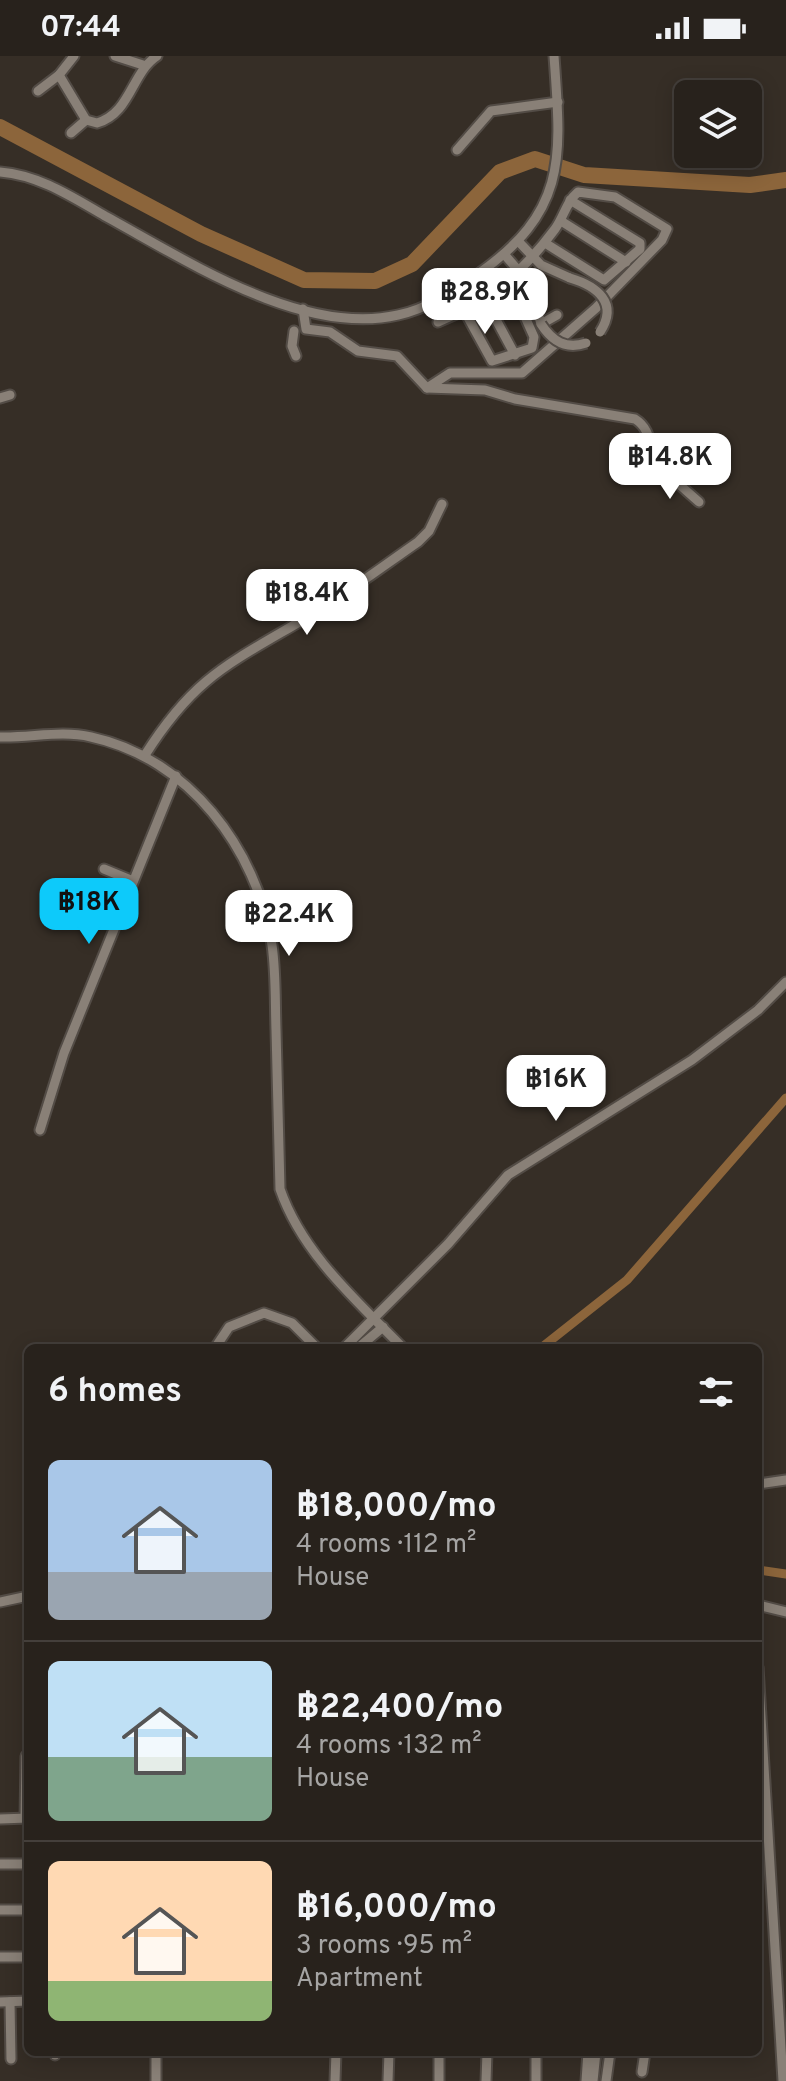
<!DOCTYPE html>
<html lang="en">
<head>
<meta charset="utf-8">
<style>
	:root { --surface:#28221c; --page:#342f29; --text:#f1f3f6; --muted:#a5a4a3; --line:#443f3b; --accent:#0dcafa }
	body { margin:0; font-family:Overpass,sans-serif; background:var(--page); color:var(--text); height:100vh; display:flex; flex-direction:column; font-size:30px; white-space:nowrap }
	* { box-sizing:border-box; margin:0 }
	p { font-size:26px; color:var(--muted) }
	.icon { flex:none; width:44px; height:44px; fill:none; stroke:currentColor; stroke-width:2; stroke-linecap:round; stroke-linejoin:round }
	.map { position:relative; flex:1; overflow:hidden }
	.panel { position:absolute; left:24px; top:1288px; width:738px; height:712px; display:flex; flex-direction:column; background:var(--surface); border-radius:12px; box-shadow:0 4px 20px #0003,0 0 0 2px var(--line) }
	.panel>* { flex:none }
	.buttons { position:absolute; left:674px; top:24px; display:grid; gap:16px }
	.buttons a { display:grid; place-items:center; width:88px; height:88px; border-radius:12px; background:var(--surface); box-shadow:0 4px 20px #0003,0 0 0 2px var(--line); font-size:40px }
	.price { position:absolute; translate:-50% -68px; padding:0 18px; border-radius:16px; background:#fff; color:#222; font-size:26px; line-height:52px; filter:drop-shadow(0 2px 4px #0008) }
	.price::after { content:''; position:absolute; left:50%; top:48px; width:24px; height:18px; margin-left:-12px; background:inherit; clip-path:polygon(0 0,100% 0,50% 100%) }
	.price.on { background:var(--accent); color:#111 }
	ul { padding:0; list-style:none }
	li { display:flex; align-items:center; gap:24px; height:200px; padding:0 24px }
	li+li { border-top:2px solid var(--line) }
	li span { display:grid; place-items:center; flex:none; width:224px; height:160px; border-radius:12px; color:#555 }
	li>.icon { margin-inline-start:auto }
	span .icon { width:96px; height:96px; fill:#fffc; stroke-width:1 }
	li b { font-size:34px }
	h2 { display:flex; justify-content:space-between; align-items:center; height:96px; padding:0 24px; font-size:34px }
	.status { display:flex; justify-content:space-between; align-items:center; height:56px; padding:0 40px; background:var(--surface); direction:ltr }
	.status svg { height:22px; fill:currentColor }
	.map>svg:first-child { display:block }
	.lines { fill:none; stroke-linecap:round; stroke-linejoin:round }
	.canal { stroke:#8c653b; stroke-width:9 }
	.river { stroke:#8c653b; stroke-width:16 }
	.minor-casing { stroke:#534c46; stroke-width:13 }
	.minor { stroke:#898077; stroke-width:9 }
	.minor-bridge-casing { stroke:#534c46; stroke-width:13; stroke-linecap:butt }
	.minor-bridge { stroke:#898077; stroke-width:9 }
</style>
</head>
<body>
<div class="status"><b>07:44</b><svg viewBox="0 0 49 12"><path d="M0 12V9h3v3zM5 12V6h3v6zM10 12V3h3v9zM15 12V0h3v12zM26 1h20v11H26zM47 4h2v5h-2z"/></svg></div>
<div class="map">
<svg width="786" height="2025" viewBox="0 0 786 2025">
	<rect width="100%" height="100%" fill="#362e26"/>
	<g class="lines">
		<g class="canal">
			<path d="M541 1292 627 1224 786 1042"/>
			<path d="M758 1514 786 1518"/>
		</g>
		<path class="river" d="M0 71 201 178 304 224 375 225 412 208 500 116 535 103 584 119 750 129 786 124"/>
		<g class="minor-casing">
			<g id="minor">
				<path d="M115 0 143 9"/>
				<path d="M59 19 86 64 97 67C131 57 131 17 157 0"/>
				<path d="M38 35 59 19 74 0"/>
				<path d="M71 77 86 64"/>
				<path d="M457 94 491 55 558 46"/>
				<path d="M0 116C39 119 72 141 105 160 186 204 302 281 398 259 427 253 454 235 478 218 569 154 561 100 554 0"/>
				<path d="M561 165 626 206"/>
				<path d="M518 185 541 209 570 222"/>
				<path d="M545 187 604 224 640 193V187L570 144"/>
				<path d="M504 198 530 228 541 268 557 259"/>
				<path d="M486 245 515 299"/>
				<path d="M303 253 306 273 330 276 358 295 397 300 427 332 485 334 515 343 635 363C656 376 646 400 664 415 674 388 680 397 702 385"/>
				<path d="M465 256 492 305 532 292 534 281 509 225"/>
				<path d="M294 275 292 290 296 300"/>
				<path d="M427 332 450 317H522L596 252 662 184 667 173 615 141 578 136C566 146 564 161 555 173 523 216 488 246 438 266"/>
				<path d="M0 342 10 339"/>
				<path d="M664 415 699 446"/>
				<path d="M0 681C31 682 61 674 91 681 188 702 257 792 272 889 276 916 275 946 276 974 277 1027 279 1080 280 1133 302 1197 356 1244 403 1292"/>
				<path d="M145 699C193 623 226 609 301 565 341 542 379 513 418 486L429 475 442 448"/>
				<path d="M104 813 133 825"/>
				<path d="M40 1074 64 997 176 720"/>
				<path d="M215 1292 229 1271 264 1257 292 1267 317 1292"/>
				<path d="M344 1292 448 1188 508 1119 692 1004 758 954 786 926"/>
				<path d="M358 1292 383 1271"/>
				<path d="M758 1428 786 1424"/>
				<path d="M0 1546 28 1540"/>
				<path d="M758 1549 786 1556"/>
				<path d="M758 1611 783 2025"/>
				<path d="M25 1762 26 1700"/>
				<path d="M0 1763 28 1762"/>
				<path d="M0 1808H28"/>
				<path d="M0 1854H28"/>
				<path d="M0 1901H28"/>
				<path d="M0 1946 28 1945"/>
				<path d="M10 1946 11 2003"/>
				<path d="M55 1999V1996"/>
				<path d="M642 2016 645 1996"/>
				<path d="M156 2025V1996"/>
				<path d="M335 2025 336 1996"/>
				<path d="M388 2025 389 1996"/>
				<path d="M439 2025V1996"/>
				<path d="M486 2025 487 1996"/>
				<path d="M536 2025V1996"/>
				<path d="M586 2025 588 1996"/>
				<path d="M593 2025 596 1996"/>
				<path d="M606 2025 610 1996"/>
			</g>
		</g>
		<use href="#minor" class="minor"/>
		<g class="minor-bridge-casing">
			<g id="minor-bridge">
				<path d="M570 222C597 230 619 247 600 276"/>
				<path d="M541 268C552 285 566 294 586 287"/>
			</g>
		</g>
		<use href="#minor-bridge" class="minor-bridge"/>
	</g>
</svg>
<div class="buttons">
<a><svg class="icon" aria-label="layers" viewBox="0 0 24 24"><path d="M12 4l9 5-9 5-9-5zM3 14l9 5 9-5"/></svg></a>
</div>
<b class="price" style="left:485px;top:280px">฿28.9K</b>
<b class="price" style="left:670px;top:445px">฿14.8K</b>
<b class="price" style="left:307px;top:581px">฿18.4K</b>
<b class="price on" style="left:89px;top:890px">฿18K</b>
<b class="price" style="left:289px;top:902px">฿22.4K</b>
<b class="price" style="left:556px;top:1067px">฿16K</b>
<section class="panel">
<h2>6 homes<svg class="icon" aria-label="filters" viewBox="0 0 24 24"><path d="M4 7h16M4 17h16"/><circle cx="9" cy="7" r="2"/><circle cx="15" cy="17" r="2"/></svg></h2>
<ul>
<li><span style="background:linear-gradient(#a9c7e8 70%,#9aa5b1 0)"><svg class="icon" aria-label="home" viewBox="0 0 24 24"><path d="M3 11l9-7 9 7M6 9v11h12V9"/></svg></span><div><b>฿18,000/mo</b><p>4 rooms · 112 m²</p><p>House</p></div></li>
<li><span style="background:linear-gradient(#bfe0f5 60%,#7fa58c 0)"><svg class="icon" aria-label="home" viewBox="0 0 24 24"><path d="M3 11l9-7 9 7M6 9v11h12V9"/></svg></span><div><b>฿22,400/mo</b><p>4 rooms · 132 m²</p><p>House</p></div></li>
<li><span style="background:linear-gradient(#ffd9b3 75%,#8fb573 0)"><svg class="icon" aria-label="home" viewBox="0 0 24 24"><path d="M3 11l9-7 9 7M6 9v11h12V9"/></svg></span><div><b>฿16,000/mo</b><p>3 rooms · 95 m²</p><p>Apartment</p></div></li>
</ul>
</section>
</div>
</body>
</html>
